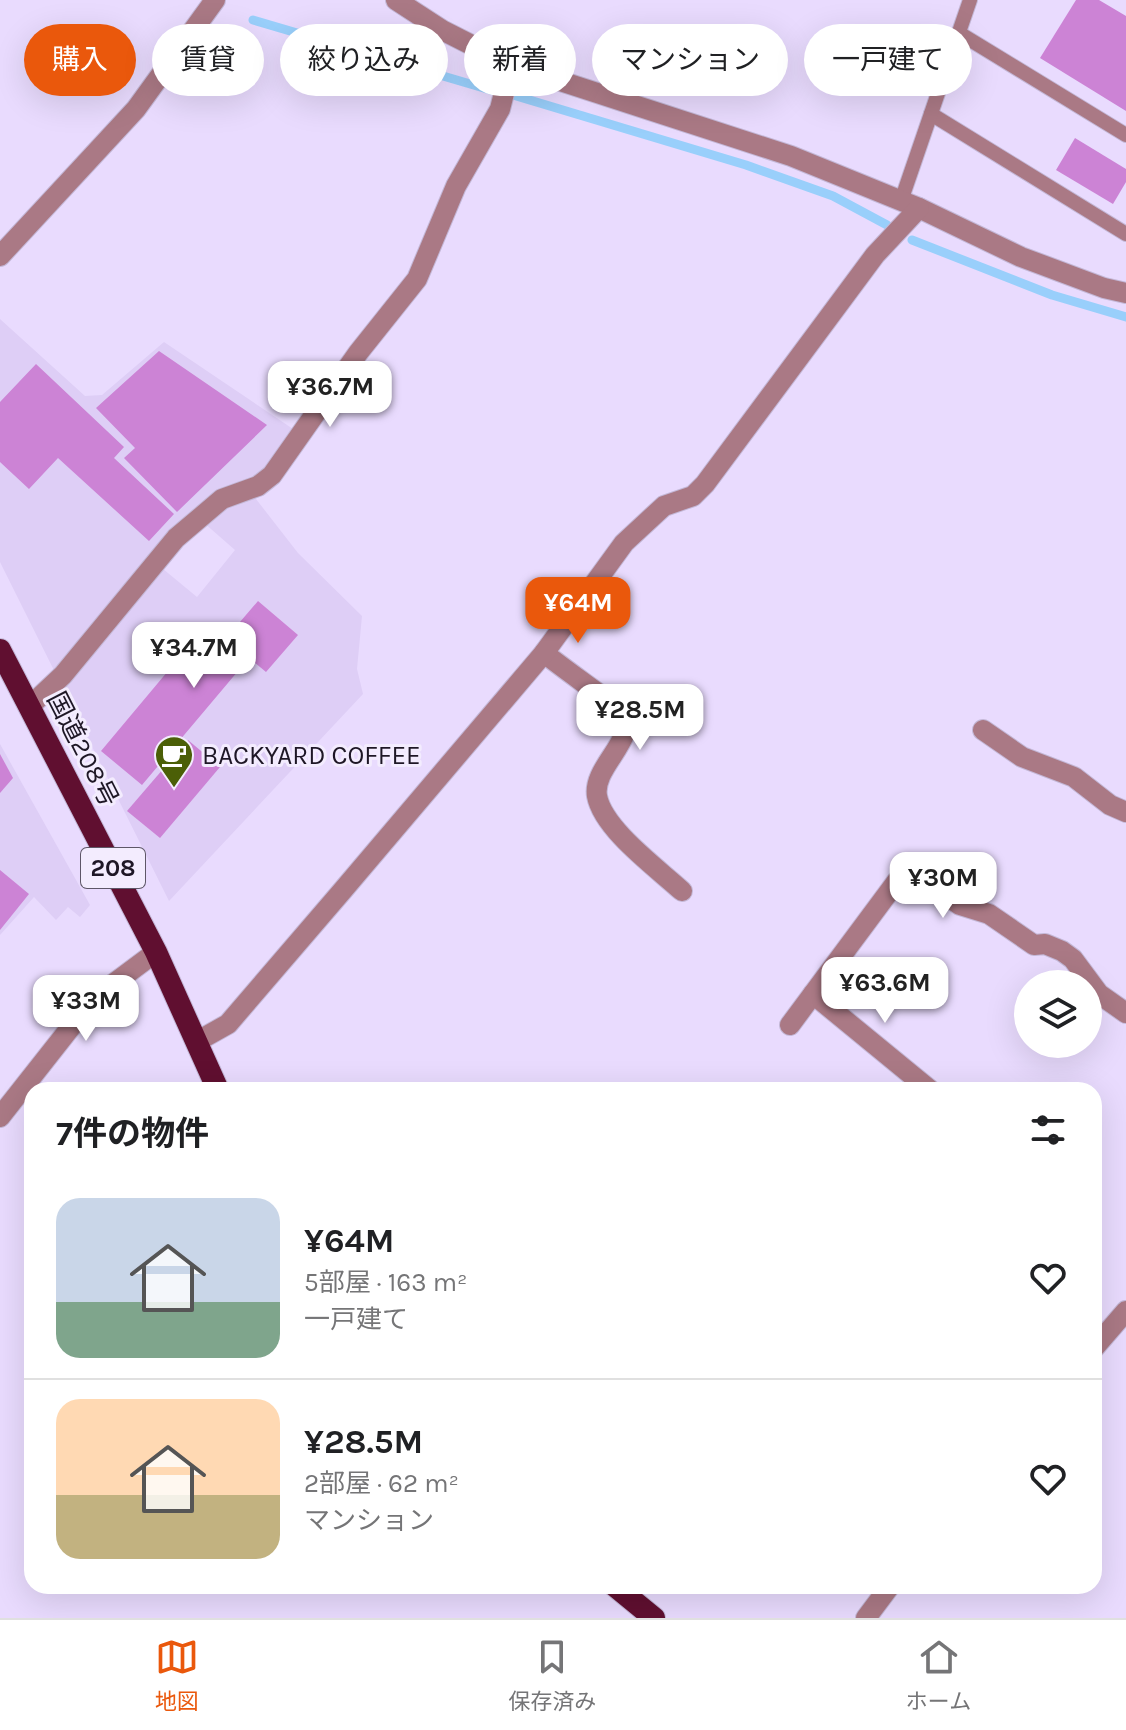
<!DOCTYPE html>
<html lang="ja">
<head>
<meta charset="utf-8">
<style>
	:root { --surface:#fff; --page:#f2f2f2; --text:#202124; --muted:#757577; --line:#e0e0e0; --accent:#ea580c }
	body { margin:0; font-family:Karla,"Noto Sans JP",sans-serif; background:var(--page); color:var(--text); height:100vh; display:flex; flex-direction:column; font-size:30px; white-space:nowrap }
	* { box-sizing:border-box; margin:0 }
	p { font-size:26px; color:var(--muted) }
	.icon { flex:none; width:44px; height:44px; fill:none; stroke:currentColor; stroke-width:2; stroke-linecap:round; stroke-linejoin:round }
	.map { position:relative; flex:1; overflow:hidden }
	.drawer { position:absolute; left:24px; top:1082px; width:1078px; height:512px; display:flex; flex-direction:column; background:var(--surface); border-radius:24px; box-shadow:0 8px 32px #0002 }
	.drawer>* { flex:none }
	.guide { position:absolute; left:24px; top:24px; width:1078px; height:72px; display:flex; gap:16px }
	.fabs { position:absolute; left:1014px; top:970px; display:grid; gap:16px }
	.fabs a { display:grid; place-items:center; width:88px; height:88px; border-radius:50%; background:var(--surface); box-shadow:0 8px 32px #0002; font-size:40px }
	.price { position:absolute; translate:-50% -68px; padding:0 18px; border-radius:16px; background:#fff; color:#222; font-size:26px; line-height:52px; filter:drop-shadow(0 2px 4px #0008) }
	.price::after { content:''; position:absolute; left:50%; top:48px; width:24px; height:18px; margin-left:-12px; background:inherit; clip-path:polygon(0 0,100% 0,50% 100%) }
	.price.selected { background:var(--accent); color:#fff }
	ul { padding:0; list-style:none }
	li { display:flex; align-items:center; gap:24px; height:200px; padding:0 32px }
	li+li { border-top:2px solid var(--line) }
	li span { display:grid; place-items:center; flex:none; width:224px; height:160px; border-radius:24px; color:#555 }
	li>.icon { margin-inline-start:auto }
	span .icon { width:96px; height:96px; fill:#fffc; stroke-width:1 }
	li b { font-size:34px }
	h2 { display:flex; justify-content:space-between; align-items:center; height:96px; padding:0 32px; font-size:34px }
	.chip { padding:0 28px; border-radius:36px; background:var(--surface); box-shadow:0 8px 32px #0002; font-size:28px; line-height:72px }
	.chip.selected { background:var(--accent); color:#fff }
	.tab-bar { display:flex; justify-content:space-around; align-items:center; height:112px; border-top:2px solid var(--line); background:var(--surface); font-size:22px; color:var(--muted) }
	.tab-bar a { display:grid; justify-items:center; gap:4px }
	.tab-bar .selected { color:var(--accent) }
	.map>svg:first-child { display:block }
	.built { fill:#decef6 }
	.lines { fill:none; stroke-linecap:round; stroke-linejoin:round }
	.stream { stroke:#99cffb; stroke-width:9 }
	.building { fill:#cc83d5 }
	.service-casing { stroke:#c4b8d7; stroke-width:16 }
	.minor-casing { stroke:#c4b8d7; stroke-width:22 }
	.tertiary-casing { stroke:#c4b8d7; stroke-width:22 }
	.trunk-casing { stroke:#c4b8d7; stroke-width:24 }
	.service { stroke:#aa7985; stroke-width:14 }
	.minor { stroke:#aa7985; stroke-width:20 }
	.tertiary { stroke:#aa7985; stroke-width:20 }
	.trunk { stroke:#600f30; stroke-width:22 }
	.labels { text-anchor:middle; stroke-width:6; stroke-linejoin:round; paint-order:stroke }
	.shield { fill:#f3ecfe; stroke:#5e5767; stroke-width:2 }
	.shield-label { font-size:24px; font-weight:bold; fill:#1e1726 }
	.street-label { font-size:26px; fill:#1e1726; stroke:#f3ecfe }
	.poi-label { font-size:26px; fill:#1e1726; stroke:#f3ecfe; text-anchor:start }
</style>
</head>
<body>
<div class="map">
<svg width="1126" height="1618" viewBox="0 0 1126 1618">
	<rect width="100%" height="100%" fill="#e9dbfe"/>
	<g class="built">
		<path d="M0 319 85 396 102 395 164 342 296 431 266 469 151 559 197 597 235 550 203 522 241 498 256 499 298 553 362 616 357 669 363 694 169 901 0 562Z"/>
		<path d="M0 744 90 905 80 917 68 907 56 920 34 897 0 935Z"/>
	</g>
	<g class="lines">
		<g class="stream">
			<path d="M253 20 494 91"/>
			<path d="M513 95 746 165 833 196 887 225"/>
			<path d="M912 240 1052 295 1126 317"/>
		</g>
	</g>
	<g class="building">
		<path d="M1076 0H1099L1126 16V111L1040 58Z"/>
		<path d="M1075 138 1126 169V182L1113 204 1056 170Z"/>
		<path d="M159 351 267 425 177 512 124 458 135 448 96 408Z"/>
		<path d="M36 364 124 447 114 458 174 514 149 541 58 458 29 489 0 462V402Z"/>
		<path d="M258 601 298 635 266 672 249 658 142 785 101 751 204 628 222 643Z"/>
		<path d="M188 740 220 767 160 838 127 811Z"/>
		<path d="M0 754 13 778 0 793Z"/>
		<path d="M0 870 29 894 0 930Z"/>
	</g>
	<g class="lines">
		<g class="service-casing">
			<g id="service">
				<path d="M959 33 1126 135"/>
				<path d="M931 114 1126 234"/>
				<path d="M901 201 970 0"/>
			</g>
		</g>
		<g class="minor-casing">
			<g id="minor">
				<path d="M396 0 442 30 511 65 791 156 919 208 1021 257 1104 288 1126 293"/>
				<path d="M544 653C563 668 583 682 603 697 608 701 619 706 622 712 640 738 592 766 597 796 603 829 657 868 682 891"/>
				<path d="M29 707 63 675 176 538 222 499 258 486 272 475 358 353 417 279 456 186 500 109 511 65"/>
				<path d="M983 730 1022 757 1074 777 1110 805 1126 812"/>
				<path d="M813 994 930 1090"/>
				<path d="M790 1025 897 881 907 878 925 880 960 905 989 914 1034 945 1045 944 1062 951 1073 959 1099 994 1126 1013"/>
				<path d="M196 1042 228 1024 343 890 544 653 624 543 664 506 693 496 705 484 875 255 919 208"/>
				<path d="M0 1117 93 999 156 952"/>
				<path d="M1094 1348 1126 1311"/>
				<path d="M866 1618 890 1586"/>
			</g>
		</g>
		<g class="tertiary-casing">
			<path id="tertiary" d="M0 256 136 109 215 0"/>
		</g>
		<g class="trunk-casing">
			<g id="trunk">
				<path d="M0 650 156 952 218 1090"/>
				<path d="M615 1586 654 1618"/>
			</g>
		</g>
		<use href="#service" class="service"/>
		<use href="#minor" class="minor"/>
		<use href="#tertiary" class="tertiary"/>
		<use href="#trunk" class="trunk"/>
	</g>
	<defs>
		<g id="cafe-pin" transform="scale(2)"><path d="M0 17L-7.5 6A9.5 9.5 0 1 1 7.5 6Z" fill="#4b5f07" stroke="#f3ecfe"/><path d="M-5.5-4.5H6V0H3Q3 3.5 0 3.5H-2.5Q-5.5 3.5-5.5 0ZM3-3.2v2h1.7v-2ZM-6 4.5H4V6H-6Z" fill="#fff"/></g>
	</defs>
	<g fill-rule="evenodd">
		<use href="#cafe-pin" x="174" y="755"/>
	</g>
	<g class="labels">
		<rect class="shield" x="81" y="848" width="64" height="40" rx="6"/>
		<g class="shield-label">
			<text x="113" y="876">208</text>
		</g>
		<g class="street-label">
			<text transform="translate(83 749) rotate(63)" y="9">国道208号</text>
		</g>
		<g class="poi-label">
			<text x="202" y="764">BACKYARD COFFEE</text>
		</g>
	</g>
</svg>
<div class="fabs">
<a><svg class="icon" aria-label="layers" viewBox="0 0 24 24"><path d="M12 4l9 5-9 5-9-5zM3 14l9 5 9-5"/></svg></a>
</div>
<b class="price" style="left:330px;top:429px">¥36.7M</b>
<b class="price selected" style="left:578px;top:645px">¥64M</b>
<b class="price" style="left:194px;top:690px">¥34.7M</b>
<b class="price" style="left:640px;top:752px">¥28.5M</b>
<b class="price" style="left:943px;top:920px">¥30M</b>
<b class="price" style="left:885px;top:1025px">¥63.6M</b>
<b class="price" style="left:86px;top:1043px">¥33M</b>
<div class="guide">
<a class="chip selected">購入</a>
<a class="chip">賃貸</a>
<a class="chip">絞り込み</a>
<a class="chip">新着</a>
<a class="chip">マンション</a>
<a class="chip">一戸建て</a>
</div>
<section class="drawer">
<h2>7件の物件<svg class="icon" aria-label="filters" viewBox="0 0 24 24"><path d="M4 7h16M4 17h16"/><circle cx="9" cy="7" r="2"/><circle cx="15" cy="17" r="2"/></svg></h2>
<ul>
<li><span style="background:linear-gradient(#c9d6e8 65%,#7fa58c 0)"><svg class="icon" aria-label="home" viewBox="0 0 24 24"><path d="M3 11l9-7 9 7M6 9v11h12V9"/></svg></span><div><b>¥64M</b><p>5部屋 · 163 m²</p><p>一戸建て</p></div><svg class="icon" aria-label="heart" viewBox="0 0 24 24"><path d="M12 20l-8-8c-3-5 5-10 8-4 3-6 11-1 8 4z"/></svg></li>
<li><span style="background:linear-gradient(#ffd9b3 60%,#c2b280 0)"><svg class="icon" aria-label="home" viewBox="0 0 24 24"><path d="M3 11l9-7 9 7M6 9v11h12V9"/></svg></span><div><b>¥28.5M</b><p>2部屋 · 62 m²</p><p>マンション</p></div><svg class="icon" aria-label="heart" viewBox="0 0 24 24"><path d="M12 20l-8-8c-3-5 5-10 8-4 3-6 11-1 8 4z"/></svg></li>
</ul>
</section>
</div>
<nav class="tab-bar">
<a class="selected"><svg class="icon" aria-label="map" viewBox="0 0 24 24"><path d="M3 6l6-2 6 2 6-2v14l-6 2-6-2-6 2zM9 4v14M15 6v14"/></svg>地図</a>
<a><svg class="icon" aria-label="saved" viewBox="0 0 24 24"><path d="M7 4h10v16l-5-4-5 4z"/></svg>保存済み</a>
<a><svg class="icon" aria-label="home" viewBox="0 0 24 24"><path d="M3 11l9-7 9 7M6 9v11h12V9"/></svg>ホーム</a>
</nav>
</body>
</html>
